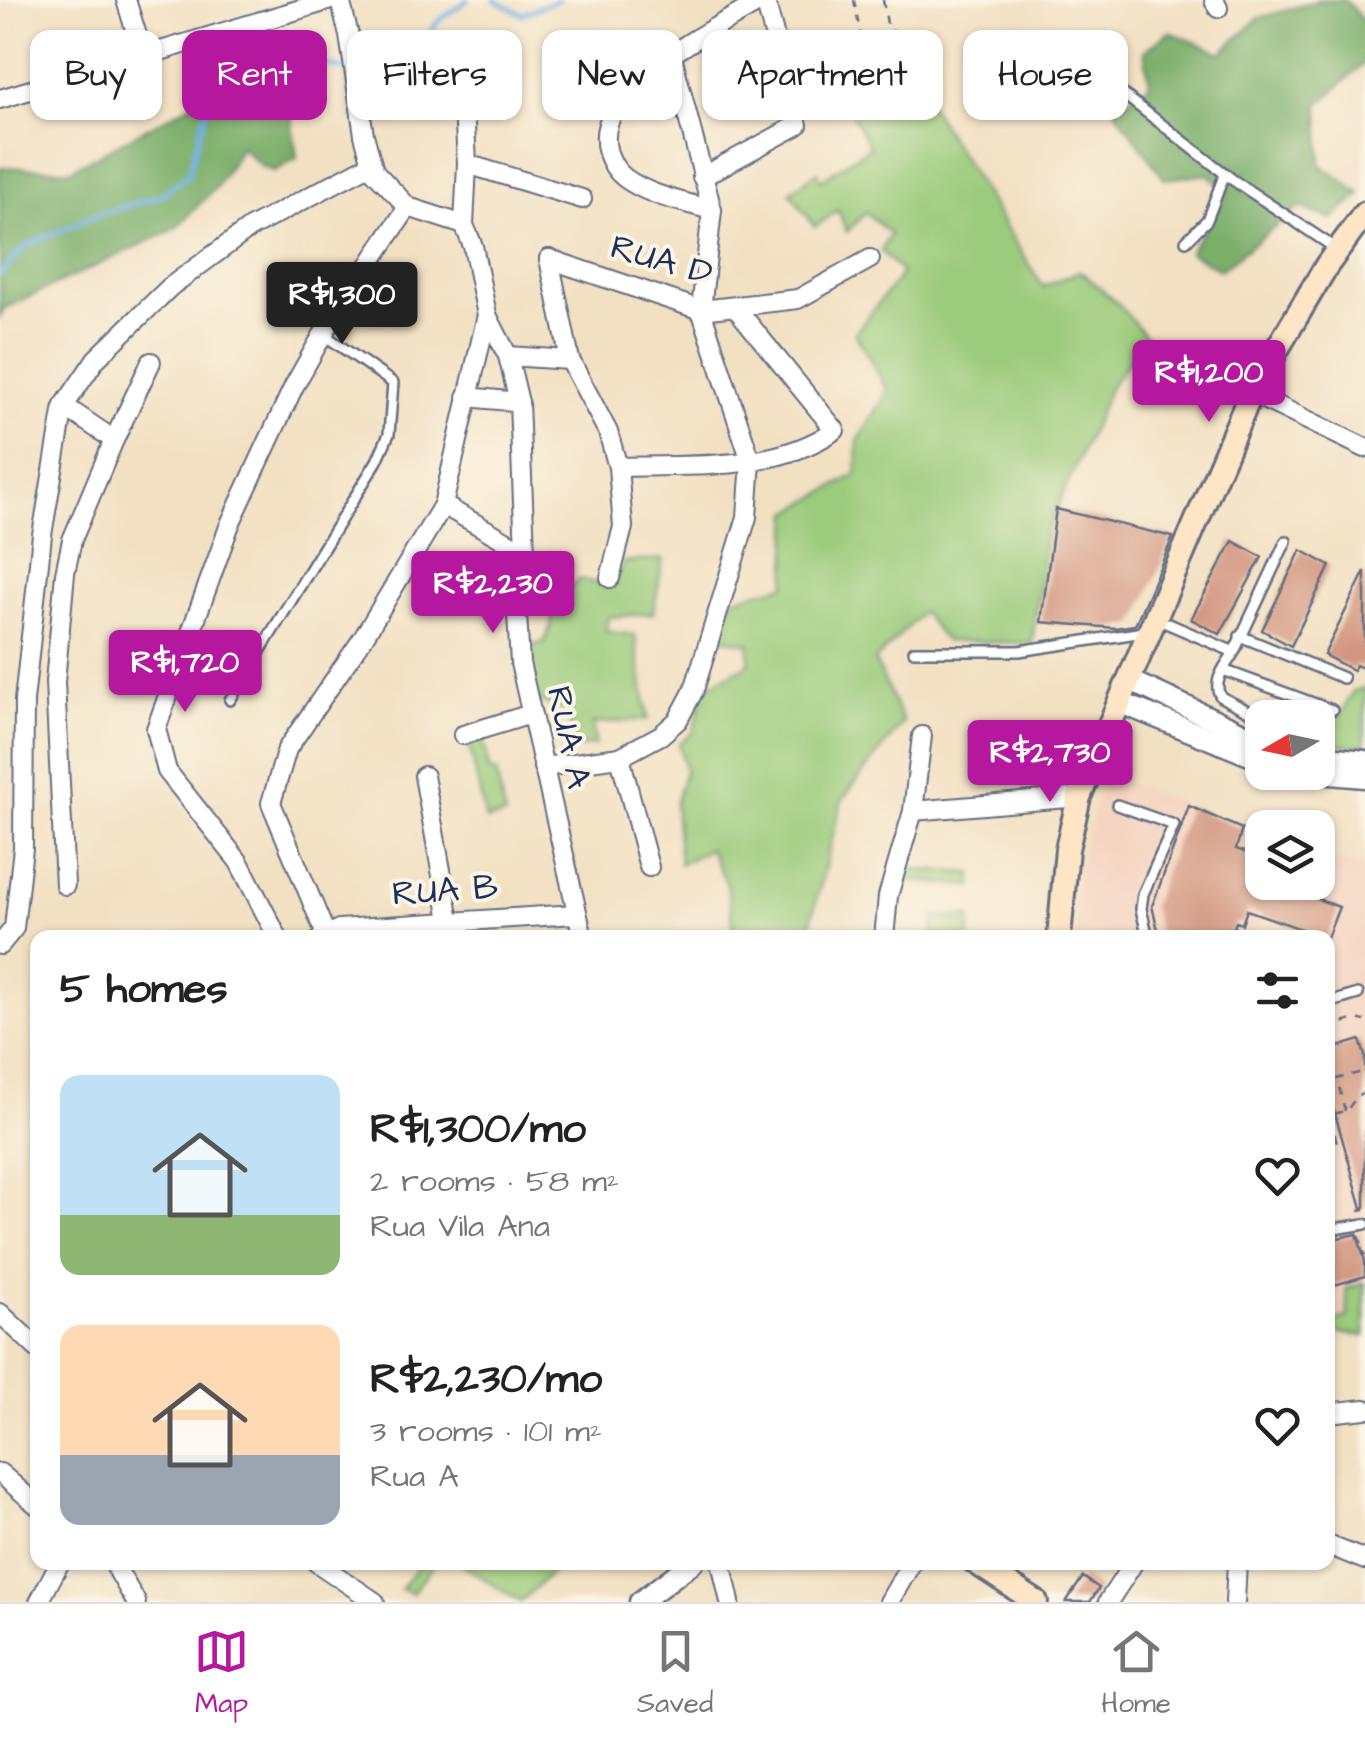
<!DOCTYPE html>
<html lang="en">
<head>
<meta charset="utf-8">
<style>
	:root { --surface:#fff; --page:#f2f2f2; --text:#222; --muted:#767676; --line:#e0e0e0; --accent:#b5179e }
	body { margin:0; font-family:"Architects Daughter",sans-serif; background:var(--page); color:var(--text); height:100vh; display:flex; flex-direction:column; font-size:38px; white-space:nowrap }
	* { box-sizing:border-box; margin:0 }
	p { font-size:32px; color:var(--muted) }
	.icon { flex:none; width:55px; height:55px; fill:none; stroke:currentColor; stroke-width:2; stroke-linecap:round; stroke-linejoin:round }
	.map { position:relative; flex:1; overflow:hidden }
	.details { position:absolute; left:30px; top:930px; width:1305px; height:640px; display:flex; flex-direction:column; background:var(--surface); border-radius:20px; box-shadow:0 2px 8px #0004 }
	.details>* { flex:none }
	.banner { position:absolute; left:30px; top:30px; width:1305px; height:90px; display:flex; gap:20px }
	.needle { width:65px; rotate:261deg }
	.tools { position:absolute; left:1245px; top:700px; display:grid; gap:20px }
	.tools a { display:grid; place-items:center; width:90px; height:90px; border-radius:20px; background:var(--surface); box-shadow:0 2px 8px #0004; font-size:50px }
	.price { position:absolute; translate:-50% -85px; padding:0 22px; border-radius:10px; background:var(--accent); color:#fff; font-size:32px; line-height:65px; filter:drop-shadow(0 2px 5px #0008) }
	.price::after { content:''; position:absolute; left:50%; top:60px; width:30px; height:22px; margin-left:-15px; background:inherit; clip-path:polygon(0 0,100% 0,50% 100%) }
	.price.active { background:#222; color:#fff }
	ul { padding:0; list-style:none }
	li { display:flex; align-items:center; gap:30px; height:250px; padding:0 30px }
	li span { display:grid; place-items:center; flex:none; width:280px; height:200px; border-radius:20px; color:#555 }
	li>.icon { margin-inline-start:auto }
	span .icon { width:120px; height:120px; fill:#fffc; stroke-width:1 }
	li b { font-size:42px }
	h2 { display:flex; justify-content:space-between; align-items:center; height:120px; padding:0 30px; font-size:42px }
	.pill { padding:0 35px; border-radius:20px; background:var(--surface); box-shadow:0 2px 8px #0004; font-size:35px; line-height:90px }
	.pill.active { background:var(--accent); color:#fff }
	.menu { display:flex; justify-content:space-around; align-items:center; height:140px; border-top:2px solid var(--line); background:var(--surface); font-size:28px; color:var(--muted) }
	.menu a { display:grid; justify-items:center; gap:5px }
	.menu .active { color:var(--accent) }
	.map>svg:first-child { display:block }
	.built { fill:#f4d3c0 }
	.green { fill:#9bcb7b; stroke:#5b7d6c; stroke-width:2.5 }
	.forest { fill:#7caf6b; stroke:#4c6f64; stroke-width:2.5 }
	.lines { fill:none; stroke-linecap:round; stroke-linejoin:round }
	.stream { stroke:#72b1e5; stroke-width:5 }
	.building { fill:#d39781 }
	.service-casing { stroke:#666d81; stroke-width:14 }
	.minor-casing { stroke:#666d81; stroke-width:22 }
	.tertiary-casing { stroke:#666d81; stroke-width:25 }
	.secondary-casing { stroke:#666d81; stroke-width:28 }
	.path { stroke:#666d81; stroke-width:2.5; stroke-dasharray:8 8; stroke-linecap:butt }
	.service { stroke:#fff; stroke-width:9 }
	.minor { stroke:#fff; stroke-width:18 }
	.tertiary { stroke:#fff; stroke-width:20 }
	.secondary { stroke:#fde5c5; stroke-width:22 }
	.labels { text-anchor:middle; stroke-width:8; stroke-linejoin:round; paint-order:stroke }
	.street-label { font-size:35px; fill:#1b2f5e; stroke:#fcf5e5 }
</style>
</head>
<body>
<div class="map">
<svg width="1365" height="1602" viewBox="0 0 1365 1602">
	<rect width="100%" height="100%" fill="#fcf5e5"/>
	<filter id="ink" filterUnits="userSpaceOnUse"><feTurbulence type="fractalNoise" baseFrequency=".01" numOctaves="2"/><feDisplacementMap in="SourceGraphic" scale="20" xChannelSelector="R" yChannelSelector="G"/><feConvolveMatrix kernelMatrix="1 2 1 2 8 2 1 2 1" color-interpolation-filters="sRGB"/></filter>
	<filter id="wash" filterUnits="userSpaceOnUse"><feTurbulence type="fractalNoise" baseFrequency=".0048" numOctaves="4" result="noise"/><feDisplacementMap in="SourceGraphic" scale="40" xChannelSelector="R" yChannelSelector="G"/><feGaussianBlur stdDeviation="2.25" result="paint"/><feColorMatrix in="noise" values="0 0 0 0 0 0 0 0 0 0 0 0 0 0 0 0 0 1.4 0 .05"/><feComposite in="paint" operator="in"/></filter>
	<g filter="url(#wash)">
		<rect width="100%" height="100%" fill="#f2e0c2"/>
		<path class="built" d="M1105 773 1262 835V882H1318V853L1365 869V1336L1328 1331V938H1074L1078 865Z"/>
		<g class="green">
			<path d="M912 77 1043 287 1080 271 1118 304 1147 338 1112 383 1047 530 1032 643 945 641 922 612 875 661 903 722 842 800 807 937H735L727 884 709 849 680 864 675 805 685 770 679 743 693 733 705 687 749 664 750 644 719 637 730 599 786 585 790 512 857 474 858 441 888 391 855 333 902 273 881 251 890 234 866 212 847 232 838 210 815 227 790 192 817 172 821 180 870 147 852 115Z"/>
			<path d="M663 559 653 613 608 617 605 631 635 635 648 719 593 724 595 745 575 748 568 711 535 700 525 646 544 643 551 625 553 602 580 579 612 587 624 562Z"/>
			<path d="M1365 688V746L1326 744 1353 691Z"/>
			<path d="M483 735 489 770 496 772 505 816 486 820 468 740Z"/>
			<path d="M902 869 972 873V886L897 880Z"/>
			<path d="M935 916 970 917V937H932Z"/>
			<path d="M1365 1283V1336L1328 1331V1321L1348 1317 1346 1289Z"/>
			<path d="M420 1563H435L412 1593 401 1589Z"/>
			<path d="M460 1563H562L520 1602Z"/>
		</g>
		<g class="forest">
			<path d="M1320 0H1345L1365 23V62L1319 104 1321 165 1361 194 1332 219 1300 207 1220 270 1189 252 1228 193 1208 174 1164 179 1114 108 1150 84 1144 51 1170 32 1221 53 1259 18Z"/>
			<path d="M265 64 290 109 297 158 274 171 260 165 241 147 217 186 175 229 5 308 0 317V167L70 170Z"/>
		</g>
		<g class="lines">
			<g class="stream">
				<path d="M495 0 522 14 558 0"/>
				<path d="M366 68 395 59 426 40 437 22 468 0"/>
				<path d="M0 274 26 246 96 215 160 196 188 175 208 104 245 87 273 64 290 56 342 69"/>
			</g>
		</g>
		<g id="blocks">
			<g class="building">
				<path d="M1056 509 1173 537 1135 625 1115 628 1041 622Z"/>
				<path d="M1233 541 1262 557 1220 634 1191 619Z"/>
				<path d="M1301 550 1330 566 1291 646 1262 630Z"/>
				<path d="M1365 571V669L1356 665 1353 670 1324 655Z"/>
				<path d="M1189 806 1242 829 1236 849 1262 858V882H1311L1307 895 1339 907 1327 938 1247 910 1242 924 1236 922 1230 938H1160L1152 906Z"/>
				<path d="M1360 1040 1365 1056V1207L1362 1208 1334 1110 1328 1112V1050Z"/>
				<path d="M1357 1234 1365 1261V1276L1328 1287V1240Z"/>
				<path d="M1083 1577 1099 1588 1090 1602H1066Z"/>
			</g>
		</g>
	</g>
	<g filter="url(#ink)">
		<use href="#blocks" fill-opacity="0" stroke="#666d81" stroke-width="2.5"/>
		<g class="lines">
			<g class="service-casing">
				<g id="service">
					<path d="M1004 94C1032 79 1059 64 1091 69L1233 180 1335 248"/>
					<path d="M1186 241 1207 220 1225 173"/>
					<path d="M1157 619 1234 652 1286 541"/>
					<path d="M1240 636 1343 678"/>
					<path d="M914 651H1019L1144 632"/>
					<path d="M1234 652C1226 666 1211 682 1221 697L1262 718"/>
					<path d="M1223 670 1332 710"/>
					<path d="M230 700 377 461 389 434 393 383 323 334"/>
					<path d="M1117 805 1174 825 1143 894 1141 909 1148 938"/>
					<path d="M1328 1003 1358 994"/>
					<path d="M1328 1230 1365 1224"/>
				</g>
			</g>
			<g class="minor-casing">
				<g id="minor">
					<path d="M126 0 144 58"/>
					<path d="M1214 0 1218 8"/>
					<path d="M356 81 462 68 467 164 464 225"/>
					<path d="M0 99 331 0"/>
					<path d="M467 164 582 199"/>
					<path d="M702 177 798 125 765 0"/>
					<path d="M712 210C684 202 649 196 625 178 616 171 612 164 608 153 587 88 717 28 763 0"/>
					<path d="M549 259 701 310 798 299 870 259"/>
					<path d="M549 259 570 360 608 432 618 467 623 527 610 578"/>
					<path d="M487 315 508 356 519 402 525 552 517 615 520 663 583 938"/>
					<path d="M508 356 570 360"/>
					<path d="M1251 393 1365 448"/>
					<path d="M467 397 519 402"/>
					<path d="M64 406 114 440 72 540 65 573 55 682 65 885"/>
					<path d="M114 440 151 362"/>
					<path d="M618 467C690 464 774 473 835 430L736 308"/>
					<path d="M443 505 525 552"/>
					<path d="M463 735 531 714"/>
					<path d="M620 757 649 867"/>
					<path d="M543 767 620 757 661 735 678 720 694 690 747 517 751 461 701 310 712 210 672 56"/>
					<path d="M424 776 450 920"/>
					<path d="M913 811 1079 797"/>
					<path d="M326 935 271 803 287 749 363 638 443 505 487 315 473 246 464 225 408 207 374 171 364 135 349 35 340 0"/>
					<path d="M278 938 239 862 167 771 156 729 230 524 294 386 326 329 408 207"/>
					<path d="M321 938 339 929 576 914"/>
					<path d="M884 938 888 896 913 811 922 736"/>
					<path d="M0 945 14 928 23 848 24 701 42 535 64 406 96 359 170 287 250 228 371 164"/>
					<path d="M0 1313 38 1349"/>
					<path d="M1328 1413 1365 1409"/>
					<path d="M0 1473 38 1506"/>
					<path d="M1328 1545 1365 1560"/>
					<path d="M113 1562 136 1602"/>
					<path d="M316 1562 375 1602"/>
					<path d="M721 1562 730 1602"/>
					<path d="M39 1602 60 1562"/>
					<path d="M889 1602 912 1562"/>
					<path d="M1108 1602 1134 1562"/>
					<path d="M1235 1602 1237 1562"/>
				</g>
			</g>
			<g class="tertiary-casing">
				<g id="tertiary">
					<path d="M1131 681 1262 742"/>
					<path d="M1121 703 1262 760"/>
					<path d="M1318 756 1365 761"/>
					<path d="M1307 772 1365 777"/>
					<path d="M640 1602 693 1562"/>
				</g>
			</g>
			<g class="secondary-casing">
				<g id="secondary">
					<path d="M1059 938 1067 849 1079 797 1251 393 1327 265 1365 213"/>
					<path d="M975 1562 1036 1602"/>
				</g>
			</g>
			<g class="path">
				<path d="M854 0 863 48"/>
				<path d="M883 0 887 24 915 58"/>
				<path d="M1328 1027 1356 1019 1365 1021"/>
				<path d="M1345 1111 1337 1079 1365 1071"/>
				<path d="M1328 1150 1338 1147 1330 1115 1347 1110 1358 1095 1365 1093"/>
				<path d="M1359 1210 1365 1209"/>
				<path d="M1359 1236 1365 1255"/>
			</g>
			<use href="#service" class="service"/>
			<use href="#minor" class="minor"/>
			<use href="#tertiary" class="tertiary"/>
			<use href="#secondary" class="secondary"/>
		</g>
	</g>
	<g class="labels">
		<g class="street-label">
			<text transform="translate(662 259) rotate(16)" y="12">RUA D</text>
			<text transform="translate(570 737) rotate(78)" y="12">RUA A</text>
			<text transform="translate(445 889) rotate(-4)" y="12">RUA B</text>
		</g>
	</g>
</svg>
<div class="tools">
<a><svg class="needle" viewBox="-14 -14 28 28"><path d="M0-13l5 13h-10z" fill="#e53935"/><path d="M0 13l5-13h-10z" fill="#767676"/></svg></a>
<a><svg class="icon" aria-label="layers" viewBox="0 0 24 24"><path d="M12 4l9 5-9 5-9-5zM3 14l9 5 9-5"/></svg></a>
</div>
<b class="price active" style="left:342px;top:347px">R$1,300</b>
<b class="price" style="left:1209px;top:425px">R$1,200</b>
<b class="price" style="left:493px;top:636px">R$2,230</b>
<b class="price" style="left:185px;top:715px">R$1,720</b>
<b class="price" style="left:1050px;top:805px">R$2,730</b>
<div class="banner">
<a class="pill">Buy</a>
<a class="pill active">Rent</a>
<a class="pill">Filters</a>
<a class="pill">New</a>
<a class="pill">Apartment</a>
<a class="pill">House</a>
</div>
<section class="details">
<h2>5 homes<svg class="icon" aria-label="filters" viewBox="0 0 24 24"><path d="M4 7h16M4 17h16"/><circle cx="9" cy="7" r="2"/><circle cx="15" cy="17" r="2"/></svg></h2>
<ul>
<li><span style="background:linear-gradient(#bfe0f5 70%,#8fb573 0)"><svg class="icon" aria-label="home" viewBox="0 0 24 24"><path d="M3 11l9-7 9 7M6 9v11h12V9"/></svg></span><div><b>R$1,300/mo</b><p>2 rooms · 58 m²</p><p>Rua Vila Ana</p></div><svg class="icon" aria-label="heart" viewBox="0 0 24 24"><path d="M12 20l-8-8c-3-5 5-10 8-4 3-6 11-1 8 4z"/></svg></li>
<li><span style="background:linear-gradient(#ffd9b3 65%,#9aa5b1 0)"><svg class="icon" aria-label="home" viewBox="0 0 24 24"><path d="M3 11l9-7 9 7M6 9v11h12V9"/></svg></span><div><b>R$2,230/mo</b><p>3 rooms · 101 m²</p><p>Rua A</p></div><svg class="icon" aria-label="heart" viewBox="0 0 24 24"><path d="M12 20l-8-8c-3-5 5-10 8-4 3-6 11-1 8 4z"/></svg></li>
</ul>
</section>
</div>
<nav class="menu">
<a class="active"><svg class="icon" aria-label="map" viewBox="0 0 24 24"><path d="M3 6l6-2 6 2 6-2v14l-6 2-6-2-6 2zM9 4v14M15 6v14"/></svg>Map</a>
<a><svg class="icon" aria-label="saved" viewBox="0 0 24 24"><path d="M7 4h10v16l-5-4-5 4z"/></svg>Saved</a>
<a><svg class="icon" aria-label="home" viewBox="0 0 24 24"><path d="M3 11l9-7 9 7M6 9v11h12V9"/></svg>Home</a>
</nav>
</body>
</html>
